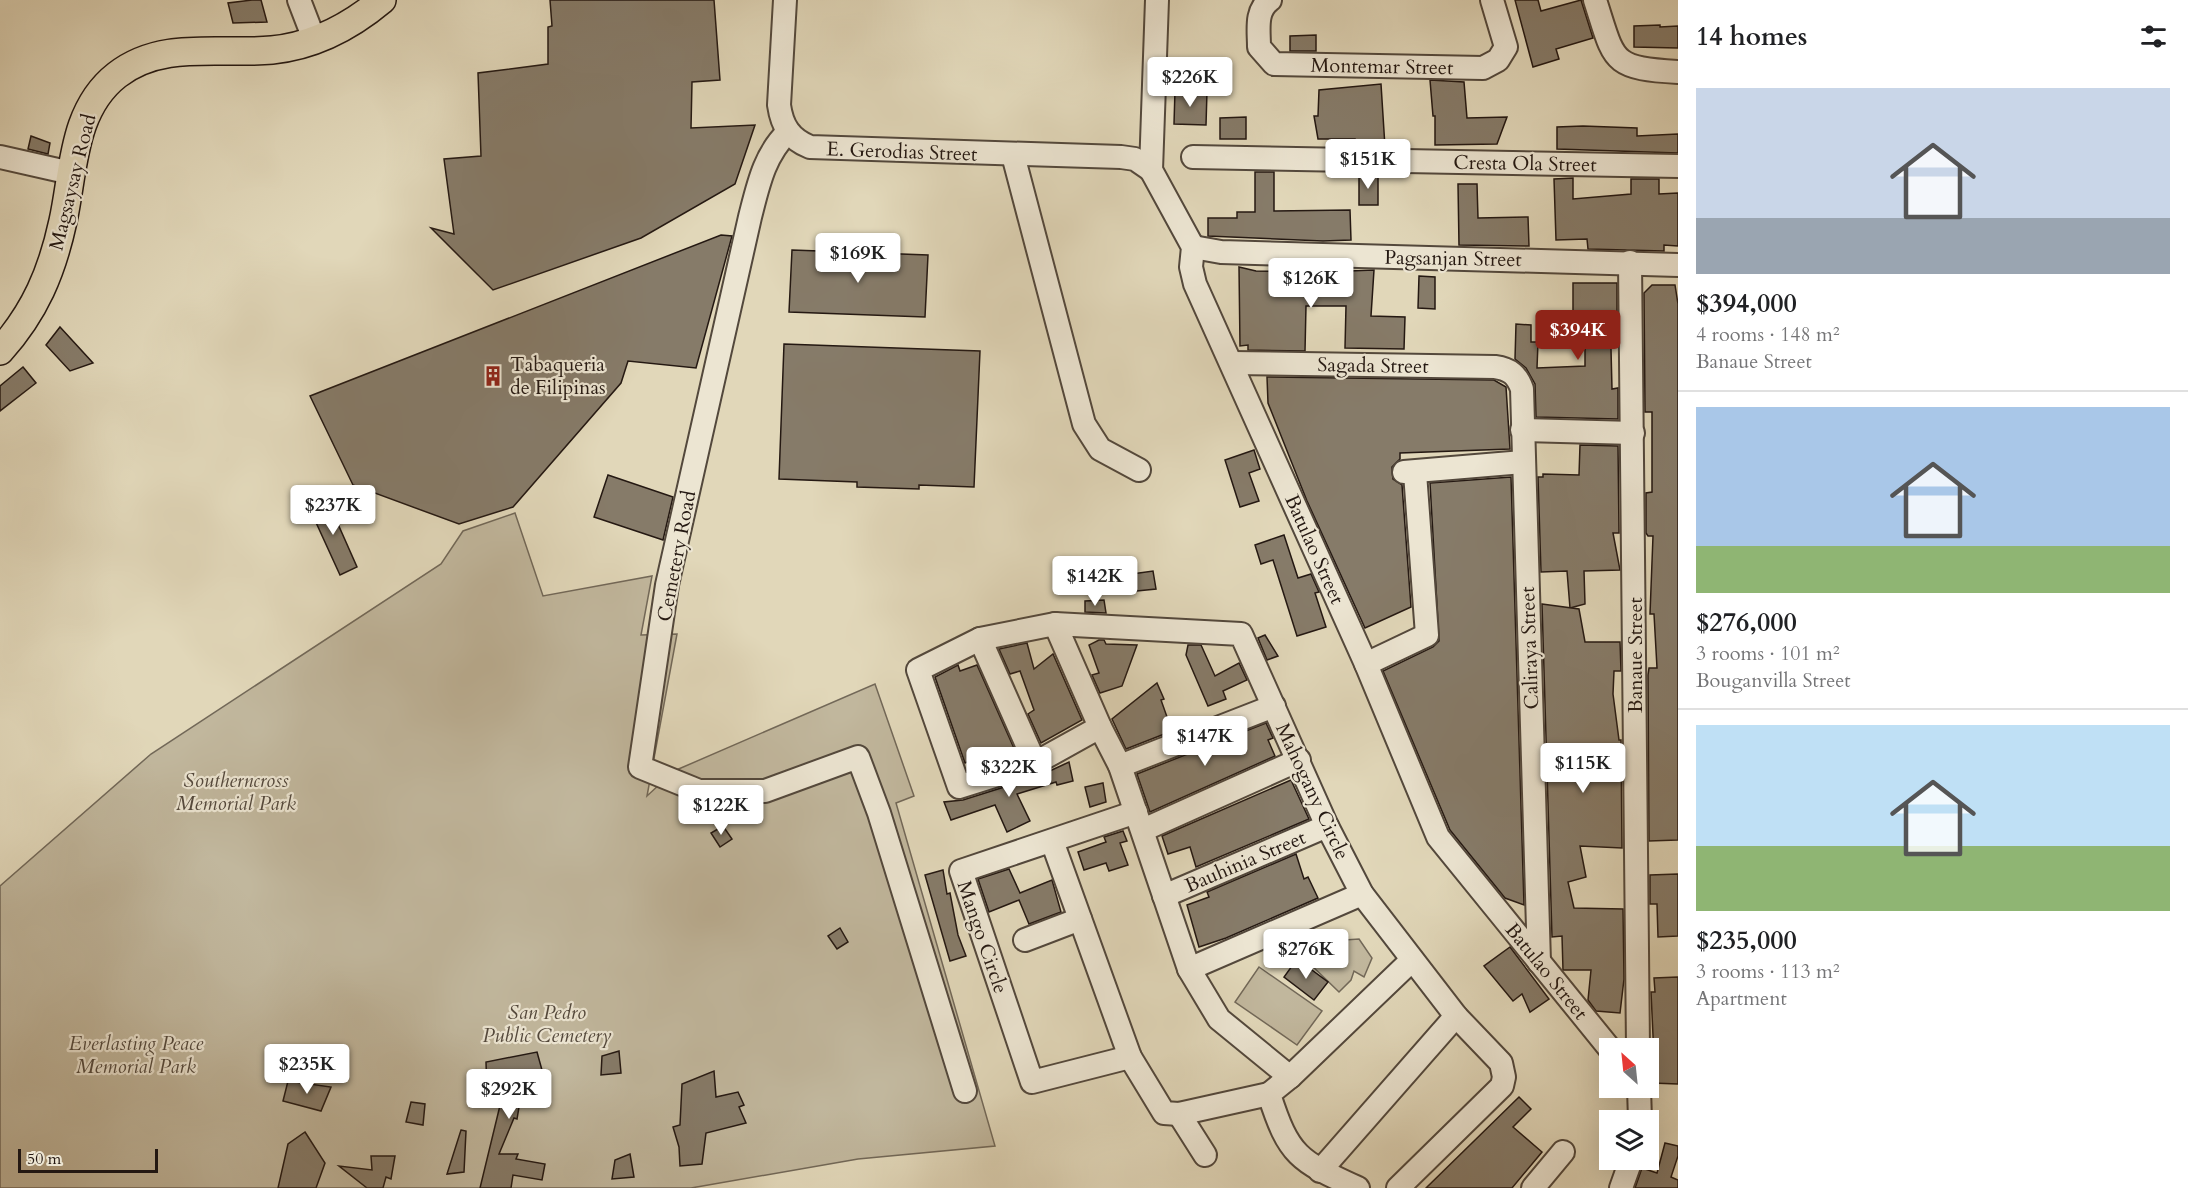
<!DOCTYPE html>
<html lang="en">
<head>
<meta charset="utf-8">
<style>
	:root { --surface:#fff; --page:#f2f2f2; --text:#202124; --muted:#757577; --line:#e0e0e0; --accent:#8f2418 }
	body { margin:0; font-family:Cardo,serif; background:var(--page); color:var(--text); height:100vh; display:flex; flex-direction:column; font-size:22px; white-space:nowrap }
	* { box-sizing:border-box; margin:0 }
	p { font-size:20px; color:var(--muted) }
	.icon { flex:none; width:33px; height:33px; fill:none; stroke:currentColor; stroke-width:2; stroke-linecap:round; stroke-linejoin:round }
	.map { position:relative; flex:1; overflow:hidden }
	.details { display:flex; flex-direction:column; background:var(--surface); width:510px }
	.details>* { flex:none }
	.needle { width:39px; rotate:333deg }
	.buttons { position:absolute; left:1599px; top:1038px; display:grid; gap:12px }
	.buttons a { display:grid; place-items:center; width:60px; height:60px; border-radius:0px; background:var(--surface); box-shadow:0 6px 24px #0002; font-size:30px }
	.scale { position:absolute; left:18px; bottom:15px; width:140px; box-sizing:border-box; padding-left:6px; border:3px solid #241812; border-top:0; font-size:16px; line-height:21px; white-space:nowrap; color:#241812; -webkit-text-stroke:4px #ece5d2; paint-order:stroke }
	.price { position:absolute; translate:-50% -51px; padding:0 14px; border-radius:6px; background:#fff; color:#222; font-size:20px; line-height:39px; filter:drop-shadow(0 2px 3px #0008) }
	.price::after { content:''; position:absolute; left:50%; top:36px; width:18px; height:14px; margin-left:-9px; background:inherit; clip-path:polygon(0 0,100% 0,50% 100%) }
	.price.on { background:var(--accent); color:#fff }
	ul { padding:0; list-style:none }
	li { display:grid; align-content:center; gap:12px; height:318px; padding:0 18px }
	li+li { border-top:2px solid var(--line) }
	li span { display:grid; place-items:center; height:186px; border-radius:0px; color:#555 }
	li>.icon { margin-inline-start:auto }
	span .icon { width:108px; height:108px; fill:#fffc; stroke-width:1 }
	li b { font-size:26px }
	h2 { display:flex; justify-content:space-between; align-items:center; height:72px; padding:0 18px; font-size:26px }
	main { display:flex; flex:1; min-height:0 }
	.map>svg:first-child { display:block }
	.green { fill:#c1b79d; stroke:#726858; stroke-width:1.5 }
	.building { fill:#867b69; stroke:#241812; stroke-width:1.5 }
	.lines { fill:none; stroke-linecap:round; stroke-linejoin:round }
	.minor-casing { stroke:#53483c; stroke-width:26 }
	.major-casing { stroke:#241812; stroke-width:30 }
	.minor { stroke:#ece5d2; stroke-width:22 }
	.major { stroke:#e1d7b9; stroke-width:27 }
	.labels { text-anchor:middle; stroke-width:4.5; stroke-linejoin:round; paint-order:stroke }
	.street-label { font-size:20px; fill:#241812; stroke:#ece5d2 }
	.poi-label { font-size:20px; fill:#241812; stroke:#ece5d2; text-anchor:start }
	.park-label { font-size:20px; font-style:italic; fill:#53483c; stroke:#ece5d2 }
</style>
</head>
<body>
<main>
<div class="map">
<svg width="1678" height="1188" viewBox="0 0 1678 1188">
	<rect width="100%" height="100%" fill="#e1d7b9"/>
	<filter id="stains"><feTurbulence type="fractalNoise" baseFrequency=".00333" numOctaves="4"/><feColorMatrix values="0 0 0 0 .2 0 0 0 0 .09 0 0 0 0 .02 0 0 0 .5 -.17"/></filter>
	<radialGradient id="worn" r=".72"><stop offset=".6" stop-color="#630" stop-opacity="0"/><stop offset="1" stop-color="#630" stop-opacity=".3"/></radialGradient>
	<g class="green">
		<path d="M515 513 543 596 652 576 641 635 677 634 647 796 674 771 875 684 914 796 896 803 995 1146 858 1159 691 1188H0V886L151 754 441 564 463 531Z"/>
		<path d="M1359 939 1372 958 1364 977 1354 971 1351 980 1339 992 1306 960 1330 941Z"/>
		<path d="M1259 967 1322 1011 1297 1045 1235 1002Z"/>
	</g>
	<g class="building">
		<path d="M252 0H261L267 22 233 23 228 3Z"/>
		<path d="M550 0H714L720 80 692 82 691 128 755 125 735 184 641 238 493 290 431 228 454 234 444 159 481 156 478 73 548 64V27L552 26Z"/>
		<path d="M1515 0H1538L1541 11 1581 0 1593 38 1556 49 1559 59 1533 67Z"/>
		<path d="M1660 25V27L1678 26V48L1634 47V26Z"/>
		<path d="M1316 35V51H1290V36Z"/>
		<path d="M1430 80 1464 82 1467 118 1507 117 1497 144 1435 145V116H1433Z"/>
		<path d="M1381 84 1385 147H1355V139H1318L1314 116H1318L1319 90Z"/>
		<path d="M1175 90 1207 91 1206 125 1174 124Z"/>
		<path d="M1246 117V139H1220V118Z"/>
		<path d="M1583 126 1637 128V136L1678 134V153L1557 149V127Z"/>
		<path d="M31 136 50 143 48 154 28 149Z"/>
		<path d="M1255 172H1274V211L1350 210 1351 240 1323 241 1208 236V218H1237V212H1255Z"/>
		<rect x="1359" y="174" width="19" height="31"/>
		<path d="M1573 178V199L1631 194V179H1659V194L1678 193V246L1664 245V251L1588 249 1587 239 1556 240 1554 179Z"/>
		<path d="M1458 184H1477L1478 218 1528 217 1529 246 1459 245Z"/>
		<path d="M721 235 732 236 696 368 628 361 621 383 513 507 459 524 353 485 310 396Z"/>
		<path d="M792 250 928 255 925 317 789 312Z"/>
		<path d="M1239 267 1256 271 1306 272V268H1324V272L1374 270 1371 316 1405 317 1404 349 1345 348 1346 306H1306L1305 351 1248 350V345L1240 346Z"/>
		<path d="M1419 276 1435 277V309L1418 308Z"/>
		<path d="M1573 283H1617V320H1611V349L1612 389 1618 388V419L1536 417 1535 384 1526 368 1515 359 1516 324 1531 325V342H1538L1537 368 1585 366V320H1573Z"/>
		<path d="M1652 285H1675L1678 304V840L1649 841 1648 675 1649 668H1657L1654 614H1650L1653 536H1648L1646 533V493L1652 492V412H1645L1644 293Z"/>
		<path d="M60 327 93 363 70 371 46 345Z"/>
		<path d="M784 344 980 351 974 487 919 485V489L857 487V482L779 479Z"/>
		<path d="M23 367 36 383 0 411V386Z"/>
		<path d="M1267 377 1494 380 1506 387 1510 449 1400 453V459L1392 467 1393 479 1402 485 1411 607 1365 628 1307 501 1268 403Z"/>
		<path d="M1580 445 1618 446 1619 533H1613L1620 570 1584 571 1585 604 1570 608 1567 571 1541 572 1538 477H1543V474L1579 475Z"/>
		<path d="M1254 450 1260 469 1249 473 1259 501 1240 507 1225 460Z"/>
		<path d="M608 475 673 497 663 540 594 517Z"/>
		<path d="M1511 477 1524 905 1505 898 1450 830 1383 671 1433 647 1439 641 1430 483Z"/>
		<path d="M326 497 357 567 340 575 308 505Z"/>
		<path d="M1284 535 1298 578 1311 574 1319 592 1315 593 1326 627 1297 636 1273 560 1261 564 1255 545Z"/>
		<path d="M1153 571 1156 589 1127 592 1125 575Z"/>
		<path d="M1104 600 1106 613 1085 612V601Z"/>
		<path d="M1542 604 1579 609 1585 642H1620L1621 671H1614L1613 694 1619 740H1621L1622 848 1580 846 1586 877 1568 882 1574 908 1623 909 1624 979 1620 1013 1596 1011 1588 1000 1591 970H1563L1562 936 1552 937Z"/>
		<path d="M1265 635 1278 656 1267 660 1258 638Z"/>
		<path d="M1099 640H1104L1106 644 1137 645 1122 686 1100 693 1092 675 1099 673 1089 645Z"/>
		<path d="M1027 643 1034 669 1053 654 1082 720 1041 743 1028 714 1034 710 1020 671 1010 674 999 649Z"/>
		<path d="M1188 645H1201L1215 676 1239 663 1247 680 1223 691 1226 699 1208 706 1186 655Z"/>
		<path d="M958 665 960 671 977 665 1017 755 983 765 981 756 965 763 935 677Z"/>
		<path d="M1157 683 1164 699 1161 700 1172 731 1126 749 1112 719Z"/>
		<path d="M1266 723 1273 738 1268 740 1275 756 1150 812 1137 774Z"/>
		<path d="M1069 762 1073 781 1057 785 1056 782 1017 794 1030 821 1007 832 995 805 951 820 944 802 963 800 1039 776Z"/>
		<path d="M1291 780 1309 819 1196 867 1190 847 1168 854 1162 836Z"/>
		<path d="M1103 783 1106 802 1090 807 1085 787Z"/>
		<path d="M723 826 732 839 720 847 711 833Z"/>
		<path d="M1123 831 1127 841 1120 843 1128 865 1109 871 1106 863 1084 870 1078 852 1106 842 1104 837Z"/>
		<path d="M1296 854 1304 879 1308 877 1318 898 1226 938 1199 947 1187 905 1209 897 1207 892Z"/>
		<path d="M1009 869 1020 893 1052 880 1061 912 1029 924 1019 900 989 912 978 879Z"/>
		<path d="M943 870 947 894 950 893 958 935 966 956 950 961 925 875Z"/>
		<path d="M1678 874V936L1658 937 1657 904H1650V875Z"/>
		<path d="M840 928 848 942 837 949 828 936Z"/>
		<path d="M1510 947 1549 999 1530 1012 1522 994 1513 1001 1484 966Z"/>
		<path d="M1297 959 1328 982 1314 1000 1284 977Z"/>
		<path d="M1678 977V1084L1652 1083 1654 1057 1651 992H1655L1654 978Z"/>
		<path d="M619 1051 621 1073 601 1075 602 1056Z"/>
		<path d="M537 1052 542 1070 530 1071 526 1096 521 1095 517 1119 514 1118 499 1154H518L516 1159 545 1164 542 1180 513 1175 511 1188H480L504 1089 487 1094 486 1062Z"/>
		<path d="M714 1071 716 1097 738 1092 744 1105 739 1107 746 1123 706 1133 702 1164 680 1166 679 1147 673 1127 680 1125 682 1084Z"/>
		<path d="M288 1081 331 1087 321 1111 283 1101Z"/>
		<path d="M1519 1097 1531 1109 1513 1127 1542 1152 1512 1188H1426Z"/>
		<path d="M411 1102 425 1104 423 1125 406 1122Z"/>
		<path d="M461 1130 466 1131 464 1172 447 1174Z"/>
		<path d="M305 1132 325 1163 316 1188H278L288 1144Z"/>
		<path d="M1665 1143 1678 1146V1156L1671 1177 1678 1180V1188H1635L1642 1168 1657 1173Z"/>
		<path d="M630 1154 634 1177 612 1179 615 1160Z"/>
		<path d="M371 1156H395L391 1179 386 1177 383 1188H367L339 1166 372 1170Z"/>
	</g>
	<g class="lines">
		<g class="minor-casing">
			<g id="minor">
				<path d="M299 0 314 39"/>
				<path d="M785 0 779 105C782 126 790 139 810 147L1121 157 1135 159 1151 170"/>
				<path d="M1157 0 1151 170 1193 247 1191 267 1195 284 1366 664 1438 837 1610 1049"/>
				<path d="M1270 0C1255 11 1259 30 1259 47L1274 64 1483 68 1498 60 1506 47 1492 0"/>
				<path d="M1595 0C1615 62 1610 68 1678 72"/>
				<path d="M788 132C764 155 758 186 750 217L667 585 640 767 699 791H765L858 757 879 813 965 1091"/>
				<path d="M1013 155 1084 424 1100 449 1139 470"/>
				<path d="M0 157 71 173"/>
				<path d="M1193 157 1678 166"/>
				<path d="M1193 247 1221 252 1678 265"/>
				<path d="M1630 262 1638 1048"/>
				<path d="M1232 363 1495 367C1510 369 1517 375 1522 389L1539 962"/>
				<path d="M1522 430 1633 433"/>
				<path d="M1404 472 1523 462"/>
				<path d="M1055 624 1100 727"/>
				<path d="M980 639 1035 763"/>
				<path d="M1366 664 1427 635 1415 473"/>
				<path d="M1120 766 1274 706"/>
				<path d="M1143 830 1299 760"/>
				<path d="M1052 841 1130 1057 1164 1113 1179 1114 1269 1094"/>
				<path d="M1164 896 1327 826"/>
				<path d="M1025 940 1080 919"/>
				<path d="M1189 969 1362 894"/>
				<path d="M1130 1057 1032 1082 961 871 1136 812"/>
				<path d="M1290 1077 1219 1019 1189 969 1120 766 1100 727 1035 763 959 787 918 670 980 639 1055 624 1241 634 1327 826 1362 894 1456 1016 1501 1063 1504 1077 1502 1086 1398 1188"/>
				<path d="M1639 1088 1640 1120"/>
				<path d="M1179 1114 1205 1155"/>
				<path d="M1320 1171 1456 1016"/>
				<path d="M1358 1188C1299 1161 1289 1157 1269 1094L1290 1077 1412 960"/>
				<path d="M1533 1188 1563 1152"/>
				<path d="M1621 1188 1631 1160"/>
			</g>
		</g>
		<g class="major-casing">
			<path id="major" d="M0 351C35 312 52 272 63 221 74 171 72 110 117 75 162 40 219 55 272 50 313 46 351 26 382 0"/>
		</g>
		<use href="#minor" class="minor"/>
		<use href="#major" class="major"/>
	</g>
	<defs>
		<g id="building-bare" transform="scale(1.62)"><path d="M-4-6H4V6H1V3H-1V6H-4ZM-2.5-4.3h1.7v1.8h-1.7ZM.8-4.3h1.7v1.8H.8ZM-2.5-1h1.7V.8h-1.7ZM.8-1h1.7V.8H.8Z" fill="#8f2418" stroke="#ece5d2" stroke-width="2.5" paint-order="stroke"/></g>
	</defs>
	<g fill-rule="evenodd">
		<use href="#building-bare" x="493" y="376"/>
	</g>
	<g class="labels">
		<g class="street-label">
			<text transform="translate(1382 66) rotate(1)" y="7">Montemar Street</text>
			<text transform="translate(902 151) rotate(2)" y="7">E. Gerodias Street</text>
			<text transform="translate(1525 163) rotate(1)" y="7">Cresta Ola Street</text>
			<text transform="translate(72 182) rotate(-76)" y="7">Magsaysay Road</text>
			<text transform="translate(1453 258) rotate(1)" y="7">Pagsanjan Street</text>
			<text transform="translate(1373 365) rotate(1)" y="7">Sagada Street</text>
			<text transform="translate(1315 549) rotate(66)" y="7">Batulao Street</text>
			<text transform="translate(676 556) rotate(-79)" y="7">Cemetery Road</text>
			<text transform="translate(1529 648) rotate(-92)" y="7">Caliraya Street</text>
			<text transform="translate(1635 655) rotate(-90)" y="7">Banaue Street</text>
			<text transform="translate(1313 791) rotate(65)" y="7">Mahogany Circle</text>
			<text transform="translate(1245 861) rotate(-23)" y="7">Bauhinia Street</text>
			<text transform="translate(983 937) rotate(71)" y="7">Mango Circle</text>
			<text transform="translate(1547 971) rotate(51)" y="7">Batulao Street</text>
		</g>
		<g class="poi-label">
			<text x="510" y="371">Tabaqueria<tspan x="510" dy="23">de Filipinas</tspan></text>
		</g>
		<g class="park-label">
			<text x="236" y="787">Southerncross<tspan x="236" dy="23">Memorial Park</tspan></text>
			<text x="547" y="1019">San Pedro<tspan x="547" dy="23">Public Cemetery</tspan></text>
			<text x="136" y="1050">Everlasting Peace<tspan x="136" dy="23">Memorial Park</tspan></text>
		</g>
	</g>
	<rect width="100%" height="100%" filter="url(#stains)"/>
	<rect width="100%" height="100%" fill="url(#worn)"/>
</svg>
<div class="buttons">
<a><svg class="needle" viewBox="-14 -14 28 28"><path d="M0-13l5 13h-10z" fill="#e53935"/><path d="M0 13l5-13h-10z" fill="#757577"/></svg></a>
<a><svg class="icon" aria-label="layers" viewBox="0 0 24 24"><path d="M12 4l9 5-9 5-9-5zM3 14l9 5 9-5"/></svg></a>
</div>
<div class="scale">50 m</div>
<b class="price" style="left:1190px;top:108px">$226K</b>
<b class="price" style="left:1368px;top:190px">$151K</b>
<b class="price" style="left:858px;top:284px">$169K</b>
<b class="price" style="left:1311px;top:309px">$126K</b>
<b class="price on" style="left:1578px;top:361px">$394K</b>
<b class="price" style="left:333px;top:536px">$237K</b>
<b class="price" style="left:1095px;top:607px">$142K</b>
<b class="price" style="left:1205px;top:767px">$147K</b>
<b class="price" style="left:1583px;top:794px">$115K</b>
<b class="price" style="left:1009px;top:798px">$322K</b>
<b class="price" style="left:721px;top:836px">$122K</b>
<b class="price" style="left:1306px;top:980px">$276K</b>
<b class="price" style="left:307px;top:1095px">$235K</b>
<b class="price" style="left:509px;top:1120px">$292K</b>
</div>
<section class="details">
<h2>14 homes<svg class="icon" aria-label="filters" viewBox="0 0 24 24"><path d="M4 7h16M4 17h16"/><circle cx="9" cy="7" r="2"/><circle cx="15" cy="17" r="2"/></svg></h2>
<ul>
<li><span style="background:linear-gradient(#c9d6e8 70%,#9aa5b1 0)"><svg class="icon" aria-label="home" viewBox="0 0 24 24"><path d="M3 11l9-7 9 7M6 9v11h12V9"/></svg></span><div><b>$394,000</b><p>4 rooms · 148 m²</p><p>Banaue Street</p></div></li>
<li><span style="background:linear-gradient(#a9c7e8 75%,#8fb573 0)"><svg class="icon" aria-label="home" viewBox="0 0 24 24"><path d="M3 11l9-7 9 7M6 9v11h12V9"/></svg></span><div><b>$276,000</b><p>3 rooms · 101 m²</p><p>Bouganvilla Street</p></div></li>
<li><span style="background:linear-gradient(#bfe0f5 65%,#8fb573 0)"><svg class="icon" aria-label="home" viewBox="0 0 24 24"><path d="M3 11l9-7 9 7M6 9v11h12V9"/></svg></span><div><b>$235,000</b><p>3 rooms · 113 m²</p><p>Apartment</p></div></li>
</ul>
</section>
</main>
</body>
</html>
